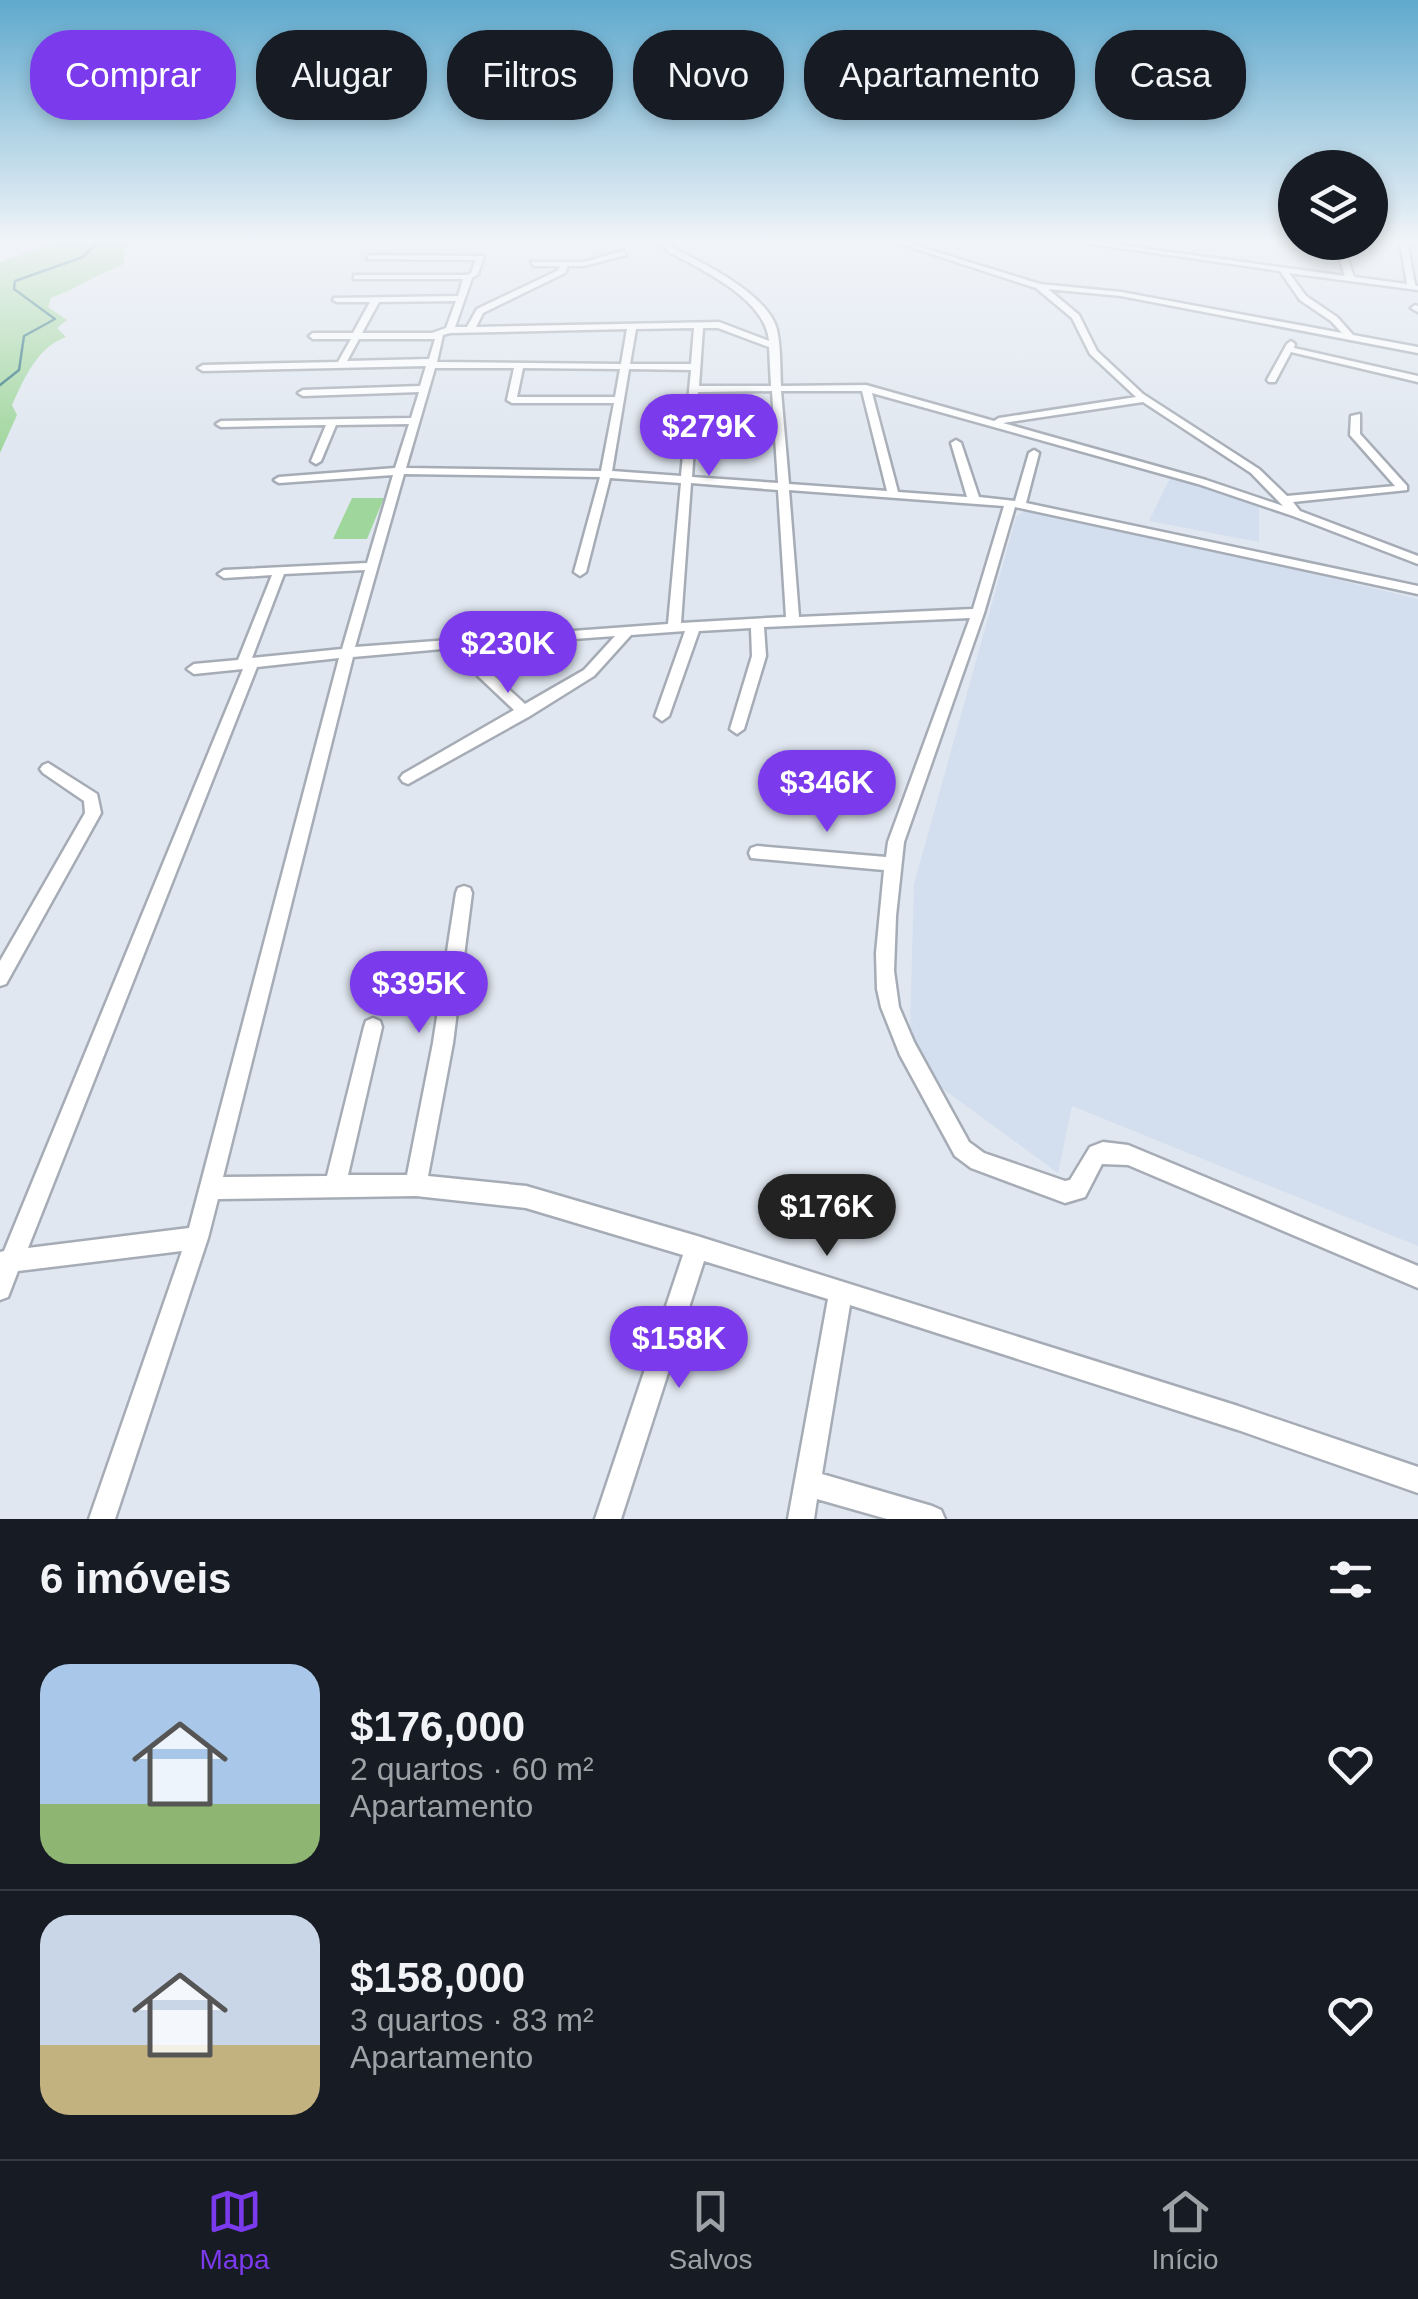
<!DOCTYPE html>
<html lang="pt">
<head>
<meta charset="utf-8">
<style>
	:root { --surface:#171b24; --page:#20242c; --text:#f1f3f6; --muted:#9ea1a6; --line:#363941; --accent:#7c3aed }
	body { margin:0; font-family:Arial,sans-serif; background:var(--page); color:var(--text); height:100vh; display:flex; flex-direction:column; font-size:38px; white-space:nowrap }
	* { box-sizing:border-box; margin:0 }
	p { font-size:32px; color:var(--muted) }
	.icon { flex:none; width:55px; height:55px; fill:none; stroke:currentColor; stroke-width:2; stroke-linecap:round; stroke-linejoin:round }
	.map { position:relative; height:1519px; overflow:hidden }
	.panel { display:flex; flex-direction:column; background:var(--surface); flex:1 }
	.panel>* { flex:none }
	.guide { position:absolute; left:30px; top:30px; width:1360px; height:90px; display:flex; gap:20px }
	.controls { position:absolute; left:1278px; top:150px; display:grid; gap:20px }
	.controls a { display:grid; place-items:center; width:110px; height:110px; border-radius:50%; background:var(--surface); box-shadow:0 5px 15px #0003; font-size:50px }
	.price { position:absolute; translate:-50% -85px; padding:0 22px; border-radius:35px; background:var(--accent); color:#fff; font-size:32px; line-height:65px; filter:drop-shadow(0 2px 5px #0008) }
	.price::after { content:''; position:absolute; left:50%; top:60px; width:30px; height:22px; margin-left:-15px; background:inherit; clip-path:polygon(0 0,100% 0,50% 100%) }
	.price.selected { background:#222; color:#fff }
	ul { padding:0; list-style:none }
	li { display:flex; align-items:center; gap:30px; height:250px; padding:0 40px }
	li+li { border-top:2px solid var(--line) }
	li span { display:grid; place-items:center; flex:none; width:280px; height:200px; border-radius:30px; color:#555 }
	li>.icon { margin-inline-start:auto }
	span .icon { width:120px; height:120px; fill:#fffc; stroke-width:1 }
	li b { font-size:42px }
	h2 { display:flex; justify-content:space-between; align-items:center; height:120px; padding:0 40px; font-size:42px }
	.chip { padding:0 35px; border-radius:40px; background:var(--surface); box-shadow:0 5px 15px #0003; font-size:35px; line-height:90px }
	.chip.selected { background:var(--accent); color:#fff }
	.tab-bar { display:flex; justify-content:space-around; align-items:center; height:140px; border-top:2px solid var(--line); background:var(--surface); font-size:28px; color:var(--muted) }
	.tab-bar a { display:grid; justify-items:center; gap:5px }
	.tab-bar .selected { color:var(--accent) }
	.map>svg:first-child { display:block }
	.built { fill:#d3deee }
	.green { fill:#9fd69c }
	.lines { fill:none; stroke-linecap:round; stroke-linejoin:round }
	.stream { stroke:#276f79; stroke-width:2.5 }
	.minor-casing { stroke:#a6acb5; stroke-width:5 }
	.minor { fill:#fff; fill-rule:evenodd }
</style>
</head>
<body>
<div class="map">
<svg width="1418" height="1519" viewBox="0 0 1418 1519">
	<rect width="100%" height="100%" fill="#e0e7f0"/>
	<g class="built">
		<path d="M1171 476 1259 504V542L1149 521Z"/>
		<path d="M1030 506 1418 599V1246L1072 1106 1058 1173 909 1064 914 884 1016 517Z"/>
	</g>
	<g class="green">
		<path d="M59 242H142L125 246 124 264C97 274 78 288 51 298L48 307 67 320 57 328 66 337C37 347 24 379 12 405L17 415 0 453V262Z"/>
		<path d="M352 498H384L367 539H333Z"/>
	</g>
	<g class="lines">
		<path class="stream" d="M0 385 19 370 24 336 55 319 14 289 15 281 83 257 98 242"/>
		<g class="minor-casing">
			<g id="minor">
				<path d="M662 242H669L673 248C703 263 769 295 777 330 781 348 780 367 781 386L866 385 994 421 999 418 1136 397 1090 354 1072 318 1036 288 895 242H904L1040 284 1121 292 1342 333 1331 321 1300 300 1280 271 1079 242H1096L1345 276 1339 257 1343 242H1351L1347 257 1354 277 1407 284 1400 242H1407L1415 285 1418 286V290L1289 273 1306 296 1337 317 1353 335 1418 347V353L1121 296 1048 289 1079 315 1097 351 1143 394 1259 469 1287 496 1395 486 1350 435 1351 416 1360 414V434L1407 486V490L1293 502 1300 511 1418 556V564L1293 516 1198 484 872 393 898 492 967 497 951 443 956 440 961 443 979 497 1015 501 1029 453 1034 450 1039 453 1026 503 1418 586V594L1015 507 984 613 904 842 896 916 894 971 899 1007 914 1042 969 1142 984 1153 1065 1181 1070 1180 1090 1147 1103 1142 1128 1145 1418 1266V1288L1128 1165 1102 1164 1085 1197 1065 1203 971 1168 955 1156 900 1055 881 1007 877 989 876 953 884 870 751 858 749 853 751 848 757 846 886 857 888 842 970 618 764 627 766 656 744 729 737 734 730 729 752 656 751 628 699 631 669 716 662 721 655 716 685 631 631 635 594 676 530 716 408 784 403 782 400 778 403 774 514 710 478 676 476 646 353 657 223 1177 327 1176 364 1027 366 1021 373 1018 380 1021 382 1027 348 1175H407L433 1043 456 893 458 888 464 886 470 888 472 893 453 1043 428 1176 526 1186 697 1236 1238 1406 1418 1467V1493L1238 1430 850 1305 822 1474 932 1506 941 1510 945 1519H887L817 1499 814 1519H788L828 1299 704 1261 621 1519H595L683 1255 526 1208 416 1196 218 1199 208 1238 115 1519H89L182 1251 18 1271 8 1297 0 1300V1252L4 1251 243 669 194 674 187 669 194 664 238 660 272 575 224 578 218 574 224 570 367 563 393 475 279 483 274 480 279 477 395 468 409 424 336 425 321 461 316 464 311 461 326 425 221 427 216 424 221 421 411 418 419 392 303 396 298 393 303 390 420 386 426 366 203 371 198 368 203 365 338 362 351 339H313L309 336 313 333H353L370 302H337L333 300 334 298 458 296 463 279H354V275H467L471 273 476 260 367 259 370 255 484 256 478 274 472 278 455 327H467L477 309 559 270 560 266H534L531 262H584L623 251 626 255 584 266H568L565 273 483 313 476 327 719 322 769 341C766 299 701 269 667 251ZM456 301 446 328 432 333H362L379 302ZM694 328 691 364H630L636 329ZM703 328H718L769 347 771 386H699ZM627 329 621 364 437 362 443 335 450 333ZM359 339H435L429 359 347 361ZM435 368H514L507 400 512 403H614L601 471 406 468ZM523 368 620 369 615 397H517ZM629 369 691 370 681 476 612 471ZM772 391 778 483 692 477 698 392ZM781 391H862L887 491 789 484ZM1143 402 1251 473 1283 506 1206 480 1003 423ZM404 474 600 477 574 572 580 576 586 572 610 478 681 483 668 624 355 647ZM691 483 778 490 786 617 681 623ZM789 490 1004 506 973 609 799 617ZM365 570 342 649 252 658 284 574ZM615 636 584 670 525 704 492 674 490 645ZM339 658 189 1228 28 1248 257 667Z"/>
				<path d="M1415 305 1418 306V312L1411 308Z"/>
				<path d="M1291 341 1295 344 1294 348 1418 376V382L1291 352 1275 382H1269L1267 380 1287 344Z"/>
				<path d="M48 763 97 794 101 813 6 984 0 986V961L85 813 84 801 43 773 40 769 43 765Z"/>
			</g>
		</g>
		<use href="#minor" class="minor"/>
	</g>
	<linearGradient id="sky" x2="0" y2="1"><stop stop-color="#5fa9cd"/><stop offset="0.53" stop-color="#f1f4f8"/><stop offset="1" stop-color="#f1f4f8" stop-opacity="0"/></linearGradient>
	<rect width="1418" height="454" fill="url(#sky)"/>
</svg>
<div class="controls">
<a><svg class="icon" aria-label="layers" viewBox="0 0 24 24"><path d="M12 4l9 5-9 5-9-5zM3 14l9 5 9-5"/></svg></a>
</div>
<b class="price" style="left:709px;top:479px">$279K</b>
<b class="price" style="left:508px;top:696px">$230K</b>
<b class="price" style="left:827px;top:835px">$346K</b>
<b class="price" style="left:419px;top:1036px">$395K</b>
<b class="price selected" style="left:827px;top:1259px">$176K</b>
<b class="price" style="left:679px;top:1391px">$158K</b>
<div class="guide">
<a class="chip selected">Comprar</a>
<a class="chip">Alugar</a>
<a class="chip">Filtros</a>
<a class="chip">Novo</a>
<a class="chip">Apartamento</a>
<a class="chip">Casa</a>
</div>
</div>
<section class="panel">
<h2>6 imóveis<svg class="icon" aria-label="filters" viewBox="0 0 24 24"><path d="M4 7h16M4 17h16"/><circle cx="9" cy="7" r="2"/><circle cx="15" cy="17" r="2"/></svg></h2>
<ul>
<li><span style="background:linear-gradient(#a9c7e8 70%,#8fb573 0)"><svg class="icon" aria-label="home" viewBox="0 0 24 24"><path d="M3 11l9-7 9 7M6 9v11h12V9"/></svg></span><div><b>$176,000</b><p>2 quartos · 60 m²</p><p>Apartamento</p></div><svg class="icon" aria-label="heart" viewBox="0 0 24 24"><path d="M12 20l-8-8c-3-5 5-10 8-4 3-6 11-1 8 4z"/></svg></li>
<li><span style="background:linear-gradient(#c9d6e8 65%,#c2b280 0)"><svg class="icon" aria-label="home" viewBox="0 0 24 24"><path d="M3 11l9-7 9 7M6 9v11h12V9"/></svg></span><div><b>$158,000</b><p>3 quartos · 83 m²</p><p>Apartamento</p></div><svg class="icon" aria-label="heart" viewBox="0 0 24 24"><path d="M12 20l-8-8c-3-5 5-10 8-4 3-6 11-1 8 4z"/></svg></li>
</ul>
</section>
<nav class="tab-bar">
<a class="selected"><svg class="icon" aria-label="map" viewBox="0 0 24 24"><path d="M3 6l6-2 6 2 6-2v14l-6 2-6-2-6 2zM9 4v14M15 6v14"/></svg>Mapa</a>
<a><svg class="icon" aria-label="saved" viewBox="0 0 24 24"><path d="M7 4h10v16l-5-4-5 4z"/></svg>Salvos</a>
<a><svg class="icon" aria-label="home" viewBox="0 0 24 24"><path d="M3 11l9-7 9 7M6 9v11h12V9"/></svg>Início</a>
</nav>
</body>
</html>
